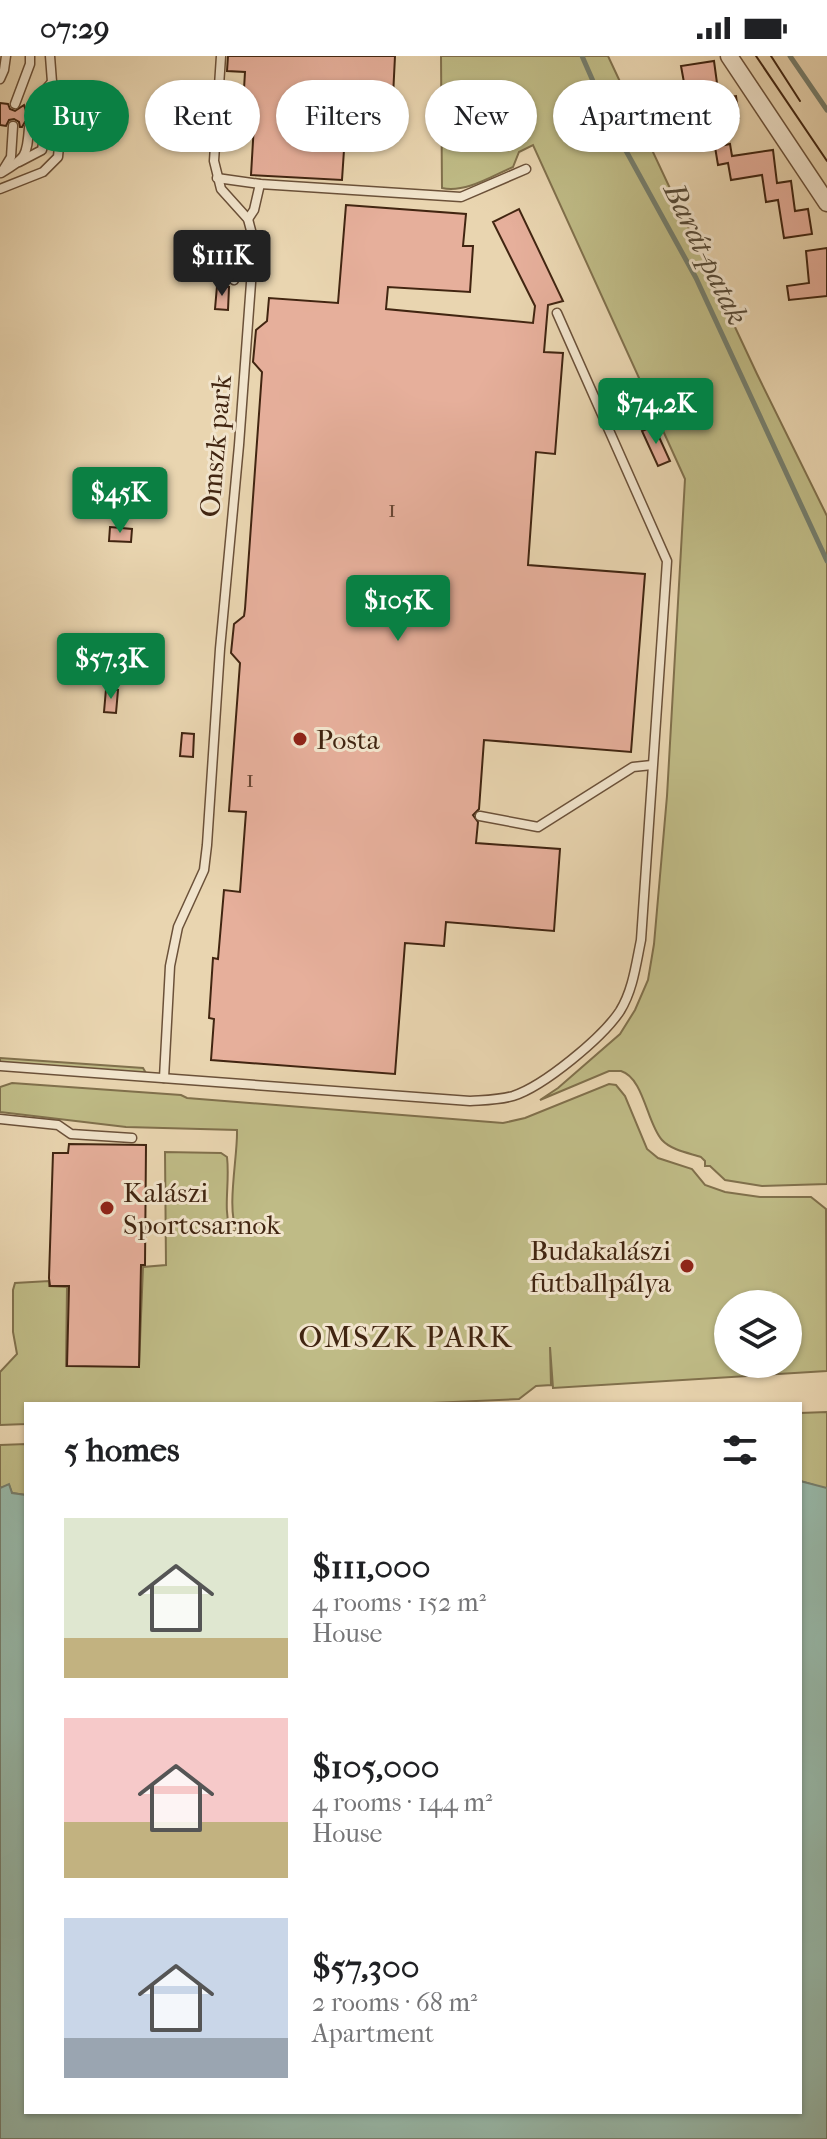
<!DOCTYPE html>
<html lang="en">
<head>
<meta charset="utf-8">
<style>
	:root { --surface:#fff; --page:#f6f6f6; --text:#202124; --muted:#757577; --accent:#0b8043 }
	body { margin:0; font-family:"IM FELL French Canon",serif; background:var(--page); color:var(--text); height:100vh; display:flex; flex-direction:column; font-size:30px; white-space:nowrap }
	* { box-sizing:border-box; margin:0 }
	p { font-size:26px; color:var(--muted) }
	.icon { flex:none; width:44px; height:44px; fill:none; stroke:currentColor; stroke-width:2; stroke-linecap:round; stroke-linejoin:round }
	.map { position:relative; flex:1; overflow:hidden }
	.details { position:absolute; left:24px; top:1346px; width:778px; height:712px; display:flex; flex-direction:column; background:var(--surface); border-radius:0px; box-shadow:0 2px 6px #0004 }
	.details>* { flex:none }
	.top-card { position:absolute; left:24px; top:24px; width:780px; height:72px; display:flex; gap:16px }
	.buttons { position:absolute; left:714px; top:1234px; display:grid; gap:16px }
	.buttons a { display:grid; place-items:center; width:88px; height:88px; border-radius:50%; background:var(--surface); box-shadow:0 2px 6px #0004; font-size:40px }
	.price { position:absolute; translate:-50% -68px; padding:0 18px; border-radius:8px; background:var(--accent); color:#fff; font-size:26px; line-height:52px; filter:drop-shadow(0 2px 4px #0008) }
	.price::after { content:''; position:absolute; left:50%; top:48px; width:24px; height:18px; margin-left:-12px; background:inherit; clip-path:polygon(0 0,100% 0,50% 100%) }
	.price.active { background:#222; color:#fff }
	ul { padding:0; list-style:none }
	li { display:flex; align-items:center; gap:24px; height:200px; padding:0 40px }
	li span { display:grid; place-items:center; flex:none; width:224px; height:160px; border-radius:0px; color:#555 }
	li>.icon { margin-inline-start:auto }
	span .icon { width:96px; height:96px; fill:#fffc; stroke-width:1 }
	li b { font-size:34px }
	h2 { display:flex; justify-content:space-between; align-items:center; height:96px; padding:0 40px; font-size:34px }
	.pill { padding:0 28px; border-radius:36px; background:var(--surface); box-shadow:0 2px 6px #0004; font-size:28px; line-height:72px }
	.pill.active { background:var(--accent); color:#fff }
	.status { display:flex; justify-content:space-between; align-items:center; height:56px; padding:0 40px; background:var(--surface); direction:ltr }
	.status svg { height:22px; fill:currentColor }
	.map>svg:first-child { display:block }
	.green { fill:#bfbb86; stroke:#80704c; stroke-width:2; fill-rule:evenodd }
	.water { fill:#97b9aa; stroke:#757e6d; stroke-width:2 }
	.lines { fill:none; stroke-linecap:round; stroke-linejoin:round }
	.stream { stroke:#757e6d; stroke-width:5 }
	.building { fill:#e6af9b; stroke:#412511; stroke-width:2 }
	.service-casing { stroke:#6b5139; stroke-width:11 }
	.minor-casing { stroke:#6b5139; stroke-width:19 }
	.service { stroke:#f1e4cc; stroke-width:8 }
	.minor { stroke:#f1e4cc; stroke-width:16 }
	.tram { stroke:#412511; stroke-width:2 }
	.poi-dot { fill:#8f2418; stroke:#f1e4cc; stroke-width:3 }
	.labels { text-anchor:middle; stroke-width:6; stroke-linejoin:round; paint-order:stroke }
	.number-label { font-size:24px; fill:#6a4834 }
	.street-label { font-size:28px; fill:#412511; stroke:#f1e4cc }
	.poi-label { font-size:28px; fill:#412511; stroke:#f1e4cc; text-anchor:start }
	.water-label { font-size:30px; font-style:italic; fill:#564a37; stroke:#f1e4cc }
	.neighbourhood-label { font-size:30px; letter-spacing:2px; fill:#412511; stroke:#f1e4cc }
</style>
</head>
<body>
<div class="status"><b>07:29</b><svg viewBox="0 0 49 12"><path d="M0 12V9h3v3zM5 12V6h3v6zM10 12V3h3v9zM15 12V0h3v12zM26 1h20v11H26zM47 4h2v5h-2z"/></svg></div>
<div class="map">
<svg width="827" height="2083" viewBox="0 0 827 2083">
	<rect width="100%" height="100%" fill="#e9d5b0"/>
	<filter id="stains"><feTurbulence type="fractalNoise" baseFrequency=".0025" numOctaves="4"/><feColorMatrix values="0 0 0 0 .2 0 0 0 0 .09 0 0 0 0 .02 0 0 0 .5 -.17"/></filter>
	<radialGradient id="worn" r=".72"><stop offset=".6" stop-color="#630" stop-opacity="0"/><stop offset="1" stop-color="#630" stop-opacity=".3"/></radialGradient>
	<g class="green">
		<path d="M441 0H608L757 318 827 460V1128L762 1130 725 1124 710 1110H705V1105L701 1101C689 1097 671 1094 662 1084 647 1068 644 1022 621 1015 620 1015 610 1015 609 1015L540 1044 558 1032 620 978 635 954 648 924 654 888 667 740 685 423 533 89 519 96 513 111C492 120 466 137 442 132Z"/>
		<path d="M0 1002 143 1012 146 1017 0 1007Z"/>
		<path d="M12 1027 181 1039 187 1042 503 1067 525 1062 609 1028 616 1029 625 1040 647 1093 658 1102 692 1113 705 1129 725 1136 760 1141H811L826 1153 827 1315 553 1332 550 1291 551 1329 536 1330 519 1343 409 1348H26V1368L0 1369V1316L17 1298 13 1276V1234L15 1227 49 1225V1230L67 1231 66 1310H139L143 1211 166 1209 165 1096 221 1097 227 1101C230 1126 223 1151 230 1175H237C226 1154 238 1099 237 1074L126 1071 0 1056V1031ZM728 1248H788V1308H728Z"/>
		<path d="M827 1356V1513L814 1429 800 1425V1357Z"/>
		<path d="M26 1388V1439L12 1437 9 1429 0 1432V1389Z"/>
	</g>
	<path class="water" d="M800 1425 827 1432V2083H0V1432L9 1428 12 1437 26 1439V2056H800Z"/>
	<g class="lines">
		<g class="stream">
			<path d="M582 0 614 73 696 222 827 505"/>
			<path d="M790 0 827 54"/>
		</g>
	</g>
	<g class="building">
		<path d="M228 0H395L391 81 345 79 342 124 251 119 254 68 242 67 245 16 227 15Z"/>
		<path d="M714 5 719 42 736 40 739 62 701 67 696 30 685 32 681 10Z"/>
		<path d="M0 47 8 48 10 53 15 55 24 49 26 55 30 57 41 51 38 73 30 65 25 66 22 71H20L19 66 14 63 9 64 6 70 0 69Z"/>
		<path d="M730 88 732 100 773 94 777 127 791 125 795 155 808 153 812 178 784 182 778 144 766 146 762 119 731 124 728 107 718 109 715 91Z"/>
		<path d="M346 149 466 158 463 190H473L470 236 388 231 386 253 533 267 535 250 493 166 519 153 563 245 548 249 544 296 563 297 555 398 536 396 528 509 645 518 631 696 484 684 479 753 473 759 478 766 476 787 560 793 554 875 446 866 444 890 405 887 395 1018 211 1004 214 963 209 962 213 902 218 903 224 834 240 836 246 756 229 755 240 607 231 597 234 568 244 560 245 553 262 316 253 306 256 274 267 265 269 242 338 247Z"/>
		<path d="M827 192V240L789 244 787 230 809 227 806 195Z"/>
		<path d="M217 230 229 231 228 254 215 253Z"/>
		<path d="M654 370 670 405 658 410 642 375Z"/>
		<path d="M110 471 132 473 131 486 109 485Z"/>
		<path d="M106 633 118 634 116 657 104 656Z"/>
		<path d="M182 677 194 678 193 701 180 700Z"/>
		<path d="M69 1088 146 1089 145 1209H141L139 1311 67 1310 69 1230H50L49 1222 53 1097H68Z"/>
	</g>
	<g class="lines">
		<g class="service-casing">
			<g id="service">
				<path d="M0 23 4 14 6 0"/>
				<path d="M15 48 30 8V0"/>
				<path d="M31 50 52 26 50 0"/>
				<path d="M19 106 42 94 52 26"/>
				<path d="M3 114 11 101 13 70"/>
				<path d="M1 117C26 102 27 100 29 72"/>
				<path d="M217 122 260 128 461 141 526 113"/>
				<path d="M0 133 43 116 58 101 63 45 52 26"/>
				<path d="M248 163 254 154 260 128"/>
				<path d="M234 223C230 211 233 197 238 186"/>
				<path d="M234 224C240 212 240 198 238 185"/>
				<path d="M480 760 538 771 633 711 652 709"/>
				<path d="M0 1010 470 1045C484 1044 499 1044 513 1040 544 1030 602 982 620 955 633 934 636 908 641 884L667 505 557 257"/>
				<path d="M164 1022 170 910 178 871 204 814 207 789 220 593 239 389 254 186 248 163 221 133 214 105 221 0"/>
				<path d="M0 1063 58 1069 71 1078 132 1082"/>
			</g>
		</g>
		<g class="minor-casing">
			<path id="minor" d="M729 0 827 147"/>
		</g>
		<use href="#service" class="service"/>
		<use href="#minor" class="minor"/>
		<g class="tram">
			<path d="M756 0 827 105"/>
			<path d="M771 0 800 45"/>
		</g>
	</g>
	<g class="poi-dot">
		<circle cx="300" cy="683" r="8"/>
		<circle cx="107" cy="1152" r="8"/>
		<circle cx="687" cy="1210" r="8"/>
	</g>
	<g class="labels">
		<g class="number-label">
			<text x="392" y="461">1</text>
			<text x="250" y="731">1</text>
		</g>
		<g class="street-label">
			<text transform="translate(215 390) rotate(-85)" y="10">Omszk park</text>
		</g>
		<g class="poi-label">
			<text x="316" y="693">Posta</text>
			<text x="123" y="1146">Kalászi<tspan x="123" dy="32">Sportcsarnok</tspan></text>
			<text x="671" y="1204" text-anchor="end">Budakalászi<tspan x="671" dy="32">futballpálya</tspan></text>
		</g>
		<g class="water-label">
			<text transform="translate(706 198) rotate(64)" y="10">Barát-patak</text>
		</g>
		<g class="neighbourhood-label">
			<text x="406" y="1291">OMSZK PARK</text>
		</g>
	</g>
	<rect width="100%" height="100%" filter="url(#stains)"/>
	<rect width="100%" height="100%" fill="url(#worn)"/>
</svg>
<div class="buttons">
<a><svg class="icon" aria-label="layers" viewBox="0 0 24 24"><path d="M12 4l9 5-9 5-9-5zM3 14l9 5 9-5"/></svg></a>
</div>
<b class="price active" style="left:222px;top:242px">$111K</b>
<b class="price" style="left:656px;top:390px">$74.2K</b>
<b class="price" style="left:120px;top:479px">$45K</b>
<b class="price" style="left:398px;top:587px">$105K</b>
<b class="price" style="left:111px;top:645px">$57.3K</b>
<div class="top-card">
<a class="pill active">Buy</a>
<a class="pill">Rent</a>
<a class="pill">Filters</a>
<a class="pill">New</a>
<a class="pill">Apartment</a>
</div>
<section class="details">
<h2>5 homes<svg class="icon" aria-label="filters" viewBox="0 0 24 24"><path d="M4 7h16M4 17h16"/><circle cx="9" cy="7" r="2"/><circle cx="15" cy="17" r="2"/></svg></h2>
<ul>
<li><span style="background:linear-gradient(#dfe7d0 75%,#c2b280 0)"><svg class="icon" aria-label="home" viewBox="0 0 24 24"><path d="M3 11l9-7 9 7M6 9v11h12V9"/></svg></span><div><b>$111,000</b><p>4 rooms · 152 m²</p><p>House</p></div></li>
<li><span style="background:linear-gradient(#f6c9c9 65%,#c2b280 0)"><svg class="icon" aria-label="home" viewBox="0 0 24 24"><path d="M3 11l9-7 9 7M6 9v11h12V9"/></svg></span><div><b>$105,000</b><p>4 rooms · 144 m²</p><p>House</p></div></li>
<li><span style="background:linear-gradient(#c9d6e8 75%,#9aa5b1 0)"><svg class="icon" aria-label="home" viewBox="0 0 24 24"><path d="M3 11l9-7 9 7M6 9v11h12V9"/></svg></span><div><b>$57,300</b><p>2 rooms · 68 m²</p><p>Apartment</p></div></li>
</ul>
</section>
</div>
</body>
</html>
